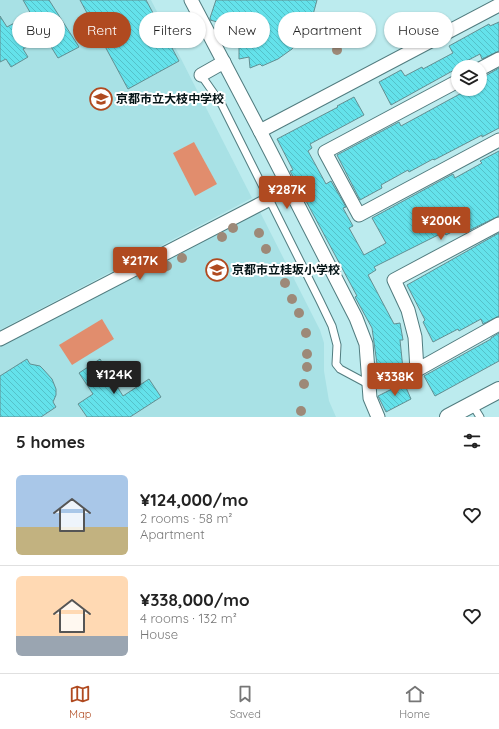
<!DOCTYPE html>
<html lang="en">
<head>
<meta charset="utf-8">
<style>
	:root { --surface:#fff; --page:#f6f6f6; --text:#222; --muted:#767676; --line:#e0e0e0; --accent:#b04a20 }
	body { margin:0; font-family:Quicksand,"Noto Sans JP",sans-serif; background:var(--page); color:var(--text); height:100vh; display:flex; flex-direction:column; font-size:15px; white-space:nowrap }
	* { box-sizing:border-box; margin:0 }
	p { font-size:13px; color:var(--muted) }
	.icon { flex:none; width:22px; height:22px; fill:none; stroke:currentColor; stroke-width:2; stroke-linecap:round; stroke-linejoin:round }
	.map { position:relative; height:417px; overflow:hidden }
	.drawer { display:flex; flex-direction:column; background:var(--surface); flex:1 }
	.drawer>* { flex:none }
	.guide { position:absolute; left:12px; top:12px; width:475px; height:36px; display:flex; gap:8px }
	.tools { position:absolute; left:451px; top:60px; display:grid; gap:8px }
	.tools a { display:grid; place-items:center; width:36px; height:36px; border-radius:50%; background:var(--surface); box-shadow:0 1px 3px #0004; font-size:20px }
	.price { position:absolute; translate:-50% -34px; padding:0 9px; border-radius:4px; background:var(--accent); color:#fff; font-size:13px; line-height:26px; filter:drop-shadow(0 1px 2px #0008) }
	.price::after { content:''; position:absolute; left:50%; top:24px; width:12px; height:9px; margin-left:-6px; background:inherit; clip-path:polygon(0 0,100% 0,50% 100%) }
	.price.active { background:#222; color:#fff }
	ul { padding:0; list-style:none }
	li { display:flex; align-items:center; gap:12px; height:100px; padding:0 16px }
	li+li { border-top:1px solid var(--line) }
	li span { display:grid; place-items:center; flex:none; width:112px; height:80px; border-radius:6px; color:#555 }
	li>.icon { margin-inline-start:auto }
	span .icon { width:48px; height:48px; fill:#fffc; stroke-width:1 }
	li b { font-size:17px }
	h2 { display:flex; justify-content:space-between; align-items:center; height:48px; padding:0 16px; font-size:17px }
	.tag { padding:0 14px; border-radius:18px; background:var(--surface); box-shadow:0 1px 3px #0004; font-size:14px; line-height:36px }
	.tag.active { background:var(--accent); color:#fff }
	.menu { display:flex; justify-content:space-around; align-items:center; height:56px; border-top:1px solid var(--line); background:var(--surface); font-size:11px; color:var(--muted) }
	.menu a { display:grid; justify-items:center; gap:2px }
	.menu .active { color:var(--accent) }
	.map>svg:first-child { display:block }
	.built { fill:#a8e1e5 }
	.water { fill:#e18d6d }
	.building { fill:url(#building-back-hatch); stroke:#638f92 }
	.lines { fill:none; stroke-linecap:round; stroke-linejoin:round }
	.service-casing { stroke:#517c7f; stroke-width:9 }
	.minor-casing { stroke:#517c7f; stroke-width:15 }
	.tertiary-casing { stroke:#517c7f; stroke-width:18 }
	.service { stroke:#fff; stroke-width:7 }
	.minor { stroke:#fff; stroke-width:13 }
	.tertiary { stroke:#fff; stroke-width:16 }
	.tree { fill:#9d8978 }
	.labels { text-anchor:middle; stroke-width:4; stroke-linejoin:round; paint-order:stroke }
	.poi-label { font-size:12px; font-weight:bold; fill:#041416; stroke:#fff; text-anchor:start }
</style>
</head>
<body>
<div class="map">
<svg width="499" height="417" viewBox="0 0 499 417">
	<defs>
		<pattern id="building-back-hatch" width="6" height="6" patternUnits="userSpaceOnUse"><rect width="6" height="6" fill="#64e2eb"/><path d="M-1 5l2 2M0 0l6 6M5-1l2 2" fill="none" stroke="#55c1c9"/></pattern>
	</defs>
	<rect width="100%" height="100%" fill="#bcebee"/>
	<g class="built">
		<path d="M0 0H151L252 198 0 330Z"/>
		<path d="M259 210 320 330 324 343V371L329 401 336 417H0V346Z"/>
	</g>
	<g class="water">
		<path d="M194 142 217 184 195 196 173 153Z"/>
		<path d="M102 319 114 339 72 365 59 345Z"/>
	</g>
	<g class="building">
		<path d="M23 0H49L79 47 58 58 45 37 23 49 28 57 11 67 6 59 0 62V16L7 27 31 14Z"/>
		<path d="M80 0H146L179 61 128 89Z"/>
		<path d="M216 0H317L311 22 303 36 292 49 278 59 262 66 260 64 250 68 249 57 239 59V38L230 31 225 24 210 20V18Z"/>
		<path d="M499 22V51L482 59 480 54 455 67 456 69 391 105 379 82 401 70 405 76 422 67 423 69 453 53 449 46 489 24 490 26Z"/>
		<path d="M499 68V128L482 137V135L434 160 433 159 409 172 408 170 381 185 382 188 360 200 337 155 399 122 401 126 469 89H480V79Z"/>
		<path d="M354 97 364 115 310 144 312 148 308 151 326 184 331 181 346 207 343 208 353 226 349 228 364 255 386 243 372 218 453 174 455 178 482 163 480 161 499 151V216L468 231 465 225 446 235 444 232 374 267 376 270 368 275 394 324 400 323 403 340H400L403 369 378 371 372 328 355 297 357 296 290 171 293 170 277 139 338 107 337 106Z"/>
		<path d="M499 233V316L483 324 481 319 459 331 458 329 433 342 423 322 425 320 407 285Z"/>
		<path d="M499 333V361L435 396 424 376 491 339V338Z"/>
		<path d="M27 359 30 364 40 366 43 369 52 379 56 389V395L53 402 56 407 41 417H0V376Z"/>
		<path d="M100 359 123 396 149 379 161 397 130 417H87L78 404 93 394 79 373Z"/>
		<path d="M404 383 411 399 386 412 378 396Z"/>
	</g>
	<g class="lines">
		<g class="service-casing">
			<g id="service">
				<path d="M201 75 222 105 320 301 332 326 337 345 336 364 340 369 368 384"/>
				<path d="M472 404 480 417"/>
			</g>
		</g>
		<g class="minor-casing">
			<g id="minor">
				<path d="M191 0 260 131 356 318 366 344 370 398 378 417"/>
				<path d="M480 69 499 59"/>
				<path d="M201 75 224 62"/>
				<path d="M458 81 325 152 359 215 499 140"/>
				<path d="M260 131 499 5"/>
				<path d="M499 224 394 280 408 310 415 337 417 370 499 324"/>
				<path d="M0 339 268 200"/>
			</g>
		</g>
		<g class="tertiary-casing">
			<path id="tertiary" d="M448 417 499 390"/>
		</g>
		<use href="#service" class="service"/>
		<use href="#minor" class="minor"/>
		<use href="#tertiary" class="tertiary"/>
	</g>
	<g class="tree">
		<circle cx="337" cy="50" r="5"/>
		<circle cx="233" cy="228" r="5"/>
		<circle cx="259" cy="233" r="5"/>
		<circle cx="222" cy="237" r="5"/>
		<circle cx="266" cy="249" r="5"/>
		<circle cx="182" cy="258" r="5"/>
		<circle cx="167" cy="266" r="5"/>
		<circle cx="278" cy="269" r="5"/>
		<circle cx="285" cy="283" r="5"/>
		<circle cx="292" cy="299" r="5"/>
		<circle cx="299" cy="313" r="5"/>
		<circle cx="306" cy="333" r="5"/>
		<circle cx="307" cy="354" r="5"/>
		<circle cx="307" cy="367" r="5"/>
		<circle cx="304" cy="384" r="5"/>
		<circle cx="301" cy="411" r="5"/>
	</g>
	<defs>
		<g id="school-ring" transform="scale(1.15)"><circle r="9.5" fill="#fff" stroke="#b04a20" stroke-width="1.5"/><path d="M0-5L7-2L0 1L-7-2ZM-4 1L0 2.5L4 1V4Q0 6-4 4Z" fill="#b04a20"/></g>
	</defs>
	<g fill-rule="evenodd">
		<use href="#school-ring" x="101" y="99"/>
		<use href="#school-ring" x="217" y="270"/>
	</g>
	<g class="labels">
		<g class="poi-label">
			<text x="116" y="103">京都市立大枝中学校</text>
			<text x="232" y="274">京都市立桂坂小学校</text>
		</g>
	</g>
</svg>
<div class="tools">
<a><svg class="icon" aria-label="layers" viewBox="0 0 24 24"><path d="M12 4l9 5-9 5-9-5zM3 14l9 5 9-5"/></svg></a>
</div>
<b class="price" style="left:287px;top:210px">¥287K</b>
<b class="price" style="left:441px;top:241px">¥200K</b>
<b class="price" style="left:140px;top:281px">¥217K</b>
<b class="price active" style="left:114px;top:395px">¥124K</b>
<b class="price" style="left:395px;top:397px">¥338K</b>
<div class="guide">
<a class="tag">Buy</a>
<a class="tag active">Rent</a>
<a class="tag">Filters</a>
<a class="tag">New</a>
<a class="tag">Apartment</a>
<a class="tag">House</a>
</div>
</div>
<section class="drawer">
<h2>5 homes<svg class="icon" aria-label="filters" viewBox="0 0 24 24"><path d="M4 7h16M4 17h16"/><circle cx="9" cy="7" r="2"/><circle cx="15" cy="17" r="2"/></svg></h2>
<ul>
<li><span style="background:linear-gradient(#a9c7e8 65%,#c2b280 0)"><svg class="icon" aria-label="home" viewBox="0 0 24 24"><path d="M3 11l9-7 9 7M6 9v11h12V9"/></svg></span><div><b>¥124,000/mo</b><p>2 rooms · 58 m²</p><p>Apartment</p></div><svg class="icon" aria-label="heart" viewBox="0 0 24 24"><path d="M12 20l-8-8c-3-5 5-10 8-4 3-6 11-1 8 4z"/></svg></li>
<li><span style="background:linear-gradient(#ffd9b3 75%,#9aa5b1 0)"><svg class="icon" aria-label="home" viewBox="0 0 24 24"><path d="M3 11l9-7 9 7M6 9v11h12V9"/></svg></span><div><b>¥338,000/mo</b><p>4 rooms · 132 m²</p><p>House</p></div><svg class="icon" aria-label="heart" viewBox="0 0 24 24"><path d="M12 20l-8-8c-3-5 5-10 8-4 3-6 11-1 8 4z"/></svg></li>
</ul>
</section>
<nav class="menu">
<a class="active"><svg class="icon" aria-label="map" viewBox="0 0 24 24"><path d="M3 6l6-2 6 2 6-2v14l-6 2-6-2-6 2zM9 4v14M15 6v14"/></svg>Map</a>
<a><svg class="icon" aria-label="saved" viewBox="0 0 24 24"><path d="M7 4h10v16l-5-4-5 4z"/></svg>Saved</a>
<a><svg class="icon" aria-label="home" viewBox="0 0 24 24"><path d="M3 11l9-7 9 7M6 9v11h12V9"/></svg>Home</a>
</nav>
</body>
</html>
